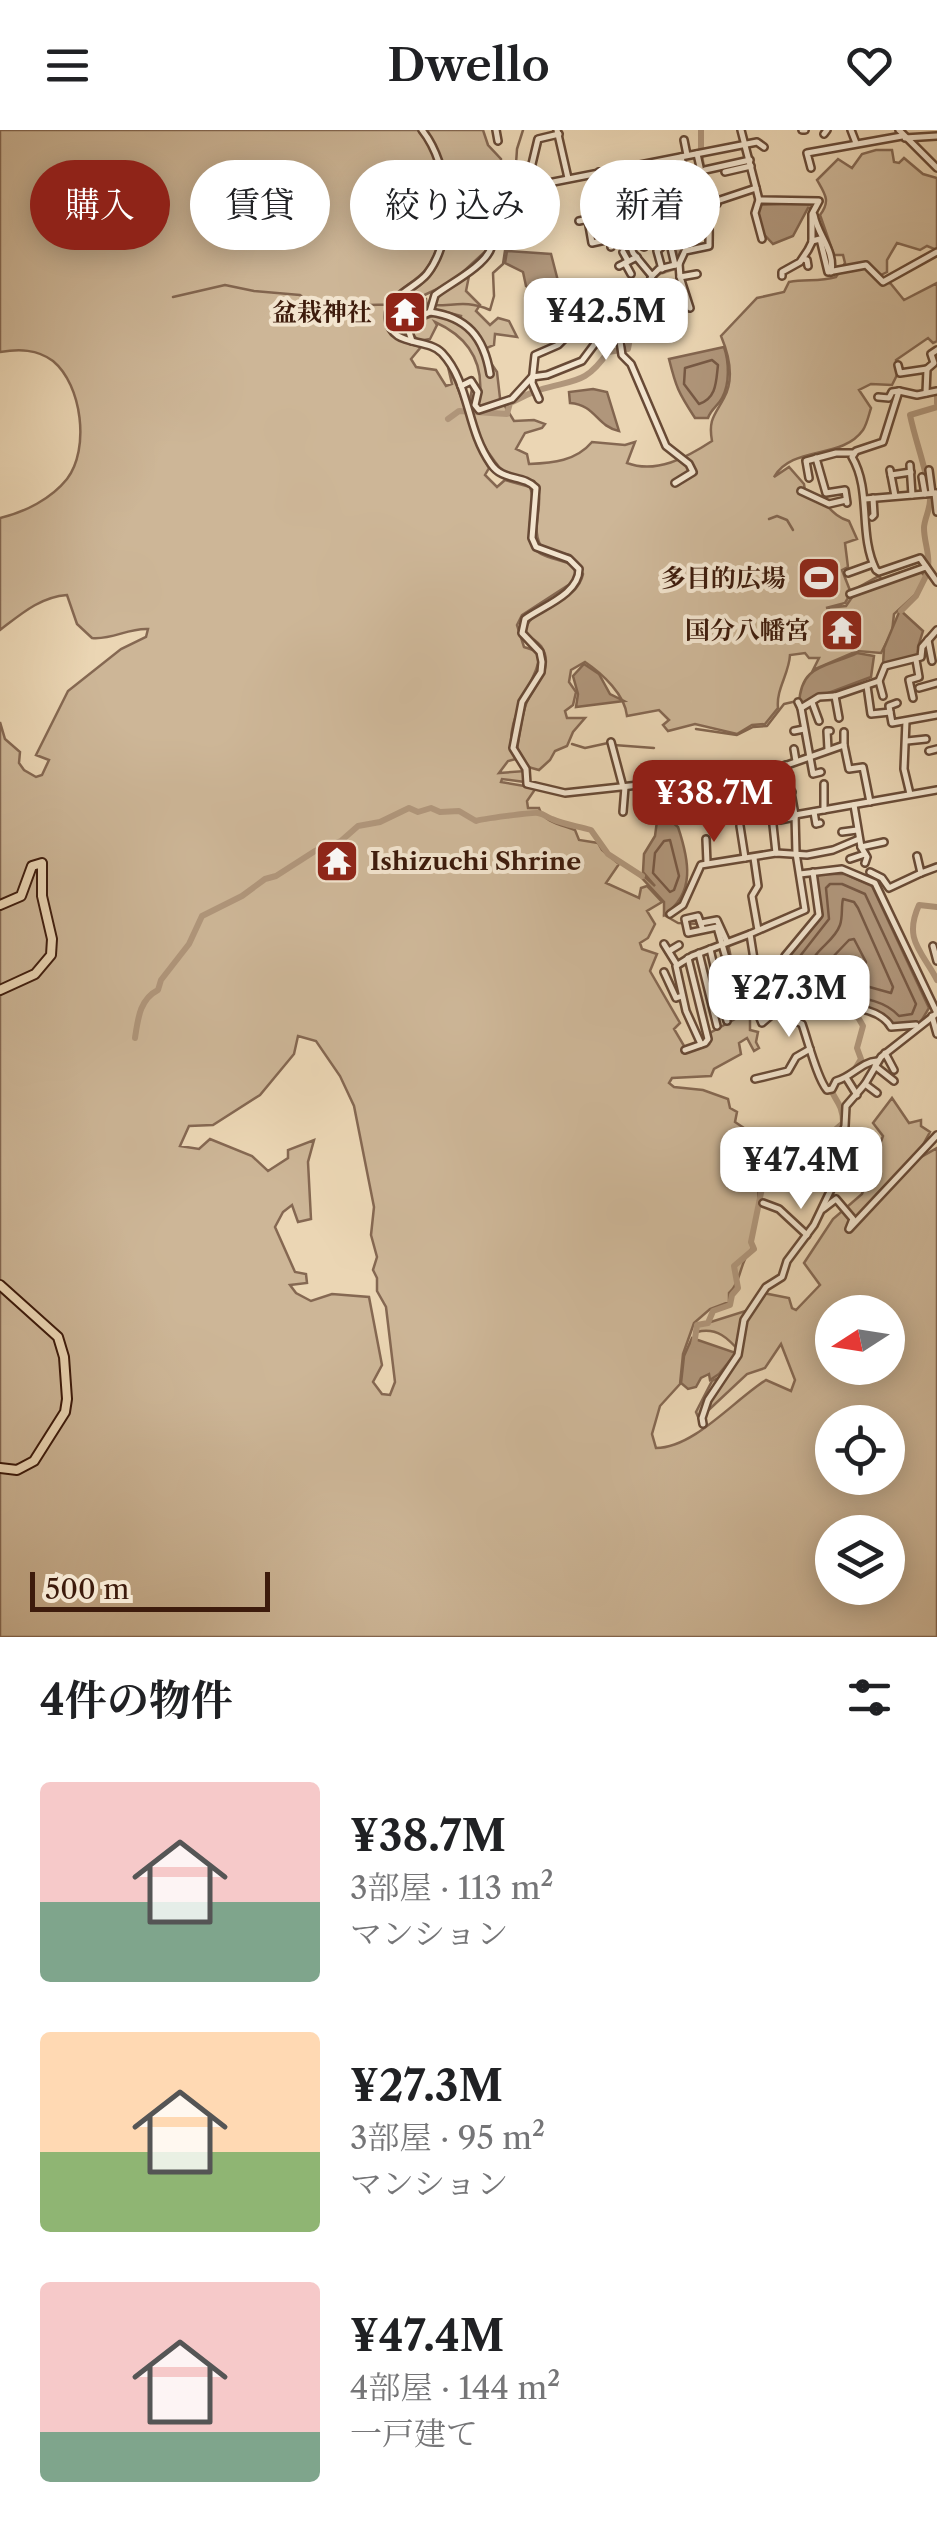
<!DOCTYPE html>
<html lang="ja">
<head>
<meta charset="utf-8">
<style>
	:root { --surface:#fff; --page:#f6f6f6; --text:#202124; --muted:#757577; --accent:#8f2418 }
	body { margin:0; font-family:"Libre Caslon Text","Noto Serif JP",serif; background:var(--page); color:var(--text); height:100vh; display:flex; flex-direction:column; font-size:38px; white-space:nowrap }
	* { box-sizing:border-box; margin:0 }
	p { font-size:32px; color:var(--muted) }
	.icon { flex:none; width:55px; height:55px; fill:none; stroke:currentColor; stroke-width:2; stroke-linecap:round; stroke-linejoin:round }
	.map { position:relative; height:1507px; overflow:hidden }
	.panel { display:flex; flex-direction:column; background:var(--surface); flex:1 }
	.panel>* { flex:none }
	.top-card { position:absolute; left:30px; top:30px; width:878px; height:90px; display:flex; gap:20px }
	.needle { width:65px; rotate:258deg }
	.fabs { position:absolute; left:815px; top:1165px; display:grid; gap:20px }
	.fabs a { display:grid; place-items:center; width:90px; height:90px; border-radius:50%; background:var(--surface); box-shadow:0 5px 25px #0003; font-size:50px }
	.scale { position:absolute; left:30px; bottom:25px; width:240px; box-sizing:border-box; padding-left:10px; border:5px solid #3d1b0c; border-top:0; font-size:28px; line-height:35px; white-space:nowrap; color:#3d1b0c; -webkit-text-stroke:8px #f2e4ce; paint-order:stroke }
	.price { position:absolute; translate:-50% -85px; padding:0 22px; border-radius:20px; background:#fff; color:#222; font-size:32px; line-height:65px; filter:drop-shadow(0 2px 5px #0008) }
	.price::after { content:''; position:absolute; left:50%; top:60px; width:30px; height:22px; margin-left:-15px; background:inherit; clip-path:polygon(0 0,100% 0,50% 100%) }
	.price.active { background:var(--accent); color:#fff }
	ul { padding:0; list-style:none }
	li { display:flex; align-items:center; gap:30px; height:250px; padding:0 40px }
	li span { display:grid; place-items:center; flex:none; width:280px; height:200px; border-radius:10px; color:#555 }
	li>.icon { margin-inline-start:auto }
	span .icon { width:120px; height:120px; fill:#fffc; stroke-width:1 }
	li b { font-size:42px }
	h2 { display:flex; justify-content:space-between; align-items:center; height:120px; padding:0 40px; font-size:42px }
	.chip { padding:0 35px; border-radius:45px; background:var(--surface); box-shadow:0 5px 25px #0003; font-size:35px; line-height:90px }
	.chip.active { background:var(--accent); color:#fff }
	header { display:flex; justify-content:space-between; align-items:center; height:130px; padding:0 40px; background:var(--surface); font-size:45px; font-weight:600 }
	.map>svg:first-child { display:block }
	.green { fill:#cdb697; stroke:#856852; stroke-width:2.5; fill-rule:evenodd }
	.water { fill:#b0967b; stroke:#82654f; stroke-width:2.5 }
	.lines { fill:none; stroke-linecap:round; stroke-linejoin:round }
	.shore { stroke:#765844; stroke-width:2.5 }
	.stream { stroke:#82654f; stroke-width:2.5 }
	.river { stroke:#b0967b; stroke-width:6 }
	.minor-casing { stroke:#684a36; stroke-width:10 }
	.major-casing { stroke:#3d1b0c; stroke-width:12 }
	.minor { stroke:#f2e4ce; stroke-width:5 }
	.major { stroke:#ebd6b4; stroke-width:8 }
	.labels { text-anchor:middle; stroke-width:8; stroke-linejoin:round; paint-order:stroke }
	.poi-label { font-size:25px; font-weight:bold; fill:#3d1b0c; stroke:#f2e4ce; text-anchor:end }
</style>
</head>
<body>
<header><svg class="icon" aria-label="menu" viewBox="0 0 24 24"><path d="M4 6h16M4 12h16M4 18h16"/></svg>Dwello<svg class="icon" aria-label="heart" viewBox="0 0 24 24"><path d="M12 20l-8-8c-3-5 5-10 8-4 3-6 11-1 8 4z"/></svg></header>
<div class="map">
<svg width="937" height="1507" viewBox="0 0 937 1507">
	<rect width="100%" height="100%" fill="#ebd6b4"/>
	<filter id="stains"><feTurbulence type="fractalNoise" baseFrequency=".002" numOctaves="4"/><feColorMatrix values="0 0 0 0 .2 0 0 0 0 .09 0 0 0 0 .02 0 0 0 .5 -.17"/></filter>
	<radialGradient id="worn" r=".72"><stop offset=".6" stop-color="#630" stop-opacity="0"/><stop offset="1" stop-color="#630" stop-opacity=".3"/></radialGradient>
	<g class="green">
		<path d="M0 0H418C447 36 454 99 427 138 416 153 395 159 388 175 377 198 402 213 421 217L411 229 416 237 436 240 446 256 452 254 448 237C466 270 470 305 489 338L485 345 497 357 505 350 530 357C539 377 517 411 541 424 550 429 562 430 572 435L576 443 573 452 522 485 517 495 524 517C530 519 535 519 538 526 544 542 496 595 516 629L508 631 499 643 525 641V652L502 649 501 652 536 658 527 671 528 678H539C543 692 562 695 575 700L579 710 598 713 602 720 619 734 606 753 639 768 641 758 647 756 662 772 647 781 655 794 648 808 640 813 642 819 657 824 650 841 680 893 674 899 687 921 709 914 708 904 735 889 736 883H750V900L758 902 756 912 759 918 754 921 747 908 739 913 741 924 714 939 711 946 672 948 669 953 674 957 703 960 728 969 730 978 737 982 735 992 744 998 748 1010 754 1011 760 1018 758 1077 751 1111 752 1118C739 1132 742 1151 729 1163V1172L710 1179 694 1193 683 1224 680 1254 660 1276 652 1304 656 1318C694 1318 734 1270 766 1250L791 1261 795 1250 781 1214 765 1238 747 1244 699 1289 696 1282 712 1251 726 1244 741 1223C728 1208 717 1197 697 1202L698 1196 752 1179 763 1163 789 1168 792 1178 796 1180 820 1155 804 1133 833 1089 862 1064 883 1006 873 993 892 968 909 993 921 990V996L930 1002 914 1031 937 1018V1507H0V592L5 609 20 622 19 633 24 640 36 647 42 645 49 630 36 625 68 561 121 519 146 507 148 499C127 498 113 510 92 508L77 494 67 465C40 467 21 484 0 500V388C25 382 51 369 67 349 90 319 82 255 53 231 37 219 19 219 0 222ZM298 906 316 911 340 946 354 976 374 1077 371 1105 377 1127 373 1140 377 1148V1161L386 1177 395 1252 390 1265 382 1264 373 1252 382 1235 369 1167 332 1164 311 1171 296 1163 290 1155 307 1153 306 1144 295 1142 275 1097 283 1082 292 1075 298 1092 311 1089 308 1032 314 1010 288 1020V1028L268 1041 252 1026 210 1009 199 1019 180 1016 189 996 213 995 260 965 294 924ZM832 1182H888V1238H832ZM832 1292H888V1348H832ZM832 1402H888V1458H832Z"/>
		<path d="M424 0H483L488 15 501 29C501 51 490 73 476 88L478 93 490 95 489 118 452 152 416 169H426L427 179 408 190 405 208 394 200C386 166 420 164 434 140 458 100 454 35 424 0Z"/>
		<path d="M876 20H892L894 32 899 33 904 28 923 44 937 48V120L927 116 920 120 897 113 887 130V142L877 147 891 154 904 170 937 153V211L933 213 928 208 896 230 898 243 892 255 871 254 859 260 871 278C869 284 867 294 863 300 842 330 792 315 774 347L789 337 804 354 805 361C827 369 829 385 849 391L857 409 845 413 848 437 842 440 851 463 845 473 826 478 846 476 859 457 879 446 884 453 920 441 925 446 915 465 894 484 892 502 881 523 857 521 813 540 819 528H809L805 523 790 525C789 544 776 559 778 578L765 594 752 595 737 604 695 594 668 601 663 595 669 590 659 580 627 586C625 565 603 544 585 532L571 540 569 552 576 562 573 575 565 581 567 588H585L573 602 567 616 555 621 550 630 539 640 528 637 517 621C519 605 521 589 526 574 533 556 556 538 541 516 536 510 529 508 525 500 534 472 577 474 583 444L570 425 543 419C527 398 548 374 534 351L503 342C484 319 464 289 472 259L475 264H480C483 229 466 206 435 192L437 195 430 209 419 211 413 205 414 193 435 185 460 191 461 186 434 179 439 163 469 146 466 161 480 175 476 181 490 195 498 188 509 191 517 207 495 204 494 215 482 220 497 242 500 268 514 291 534 290 545 294 542 298 525 303 516 319 527 324 529 334C553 333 576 331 592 312L625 315 635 312 627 333C656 344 686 328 712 311 708 289 715 285 724 268 735 248 729 225 721 206L757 168 784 162 789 152C807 149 819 152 836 147L845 133 843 125H834L820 85C831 71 825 64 817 50L838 29 852 38 862 24Z"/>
	</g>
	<g class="water">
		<path d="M817 72 813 79 808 78 793 106 773 114 758 98 757 75Z"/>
		<path d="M507 121 551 124 565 178 563 186 544 197 534 176 535 162 526 156 523 142 505 133Z"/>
		<path d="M724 217C729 231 730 254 722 268 718 276 711 279 708 288H695C678 262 676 257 669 229Z"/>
		<path d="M593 259 607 262 619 301C596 296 596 275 570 273L569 262Z"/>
		<path d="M900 480 923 501 918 517 920 524 883 535 884 518Z"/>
		<path d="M857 523 874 526 871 547 799 574C801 534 825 538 857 523Z"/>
		<path d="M584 534 599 544 610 564 624 571 576 577 578 564 573 546Z"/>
		<path d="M657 691 672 692 678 697C689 730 696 763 664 785V772L641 747 643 745 655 756 643 742 644 724 655 706Z"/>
		<path d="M825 744H845L872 756 929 878 920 893 890 895 887 887 868 880 824 877 817 871 797 877 773 868 772 858C763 855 737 847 731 842L725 814 729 818 734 843 783 856 785 829 818 789 814 746Z"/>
		<path d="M692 1208 736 1223 719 1244 710 1250 709 1244 701 1248 696 1257 688 1259 681 1253 684 1226Z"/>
	</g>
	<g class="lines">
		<g class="shore">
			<path d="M712 230 718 235C716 251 717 268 699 274L684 254 685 238Z"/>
			<path d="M670 710 679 746 674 760 670 762 653 743 655 723 664 711Z"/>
			<path d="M830 754H842L865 764 916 874 912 884 899 886C878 863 842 869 815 860L798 867 792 864 797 830 829 789 826 758Z"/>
			<path d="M843 769 854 772 858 778 893 857 891 863 855 853H831L809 845C809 820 833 815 840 795 843 786 841 777 843 769Z"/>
			<path d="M854 809 866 832 865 837 831 836 829 831 849 810Z"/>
		</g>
		<g class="stream">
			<path d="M173 167 225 155 254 161 300 165 307 171"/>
			<path d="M325 182 328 186C339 185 348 177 359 176 381 172 404 179 425 171L428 175C453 177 464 169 490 180L494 166 493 143 503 134 506 114 518 109 515 49 517 19 523 0"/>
			<path d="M769 389 777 386 787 390 793 400"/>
			<path d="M696 599 737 605 753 597 767 596 784 574 797 571"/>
			<path d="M572 614 585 618 608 613"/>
			<path d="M614 615 654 618"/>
			<path d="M664 785 678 793 700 794"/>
		</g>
		<g class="river">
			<path d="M701 0V30L705 49 702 67"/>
			<path d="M937 265V273"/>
			<path d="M448 289 459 281 507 284 510 273C520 269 528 263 539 260 575 249 585 255 608 222L628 219 634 186 640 183 655 144 676 137 681 111 705 95 708 88"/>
			<path d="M928 437C930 424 924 412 924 398 924 389 931 378 930 368 927 339 916 314 910 285L937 277"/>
			<path d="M901 481 916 466 928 442"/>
			<path d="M937 777 919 775C903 810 922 821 937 850"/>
			<path d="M135 908C138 888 140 869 158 860L161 850 189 814 202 786 242 766 265 749 276 746 315 721 341 711 358 696 380 692 409 678 418 682 431 678 440 682 459 681 476 691C481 689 533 682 538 683 545 684 546 687 552 689 565 695 578 696 591 700L608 724 642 746"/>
			<path d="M853 942 861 929 857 918 863 896 855 882"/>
			<path d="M694 1215 697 1195 708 1193 713 1181 730 1175 732 1165 738 1158 734 1136 754 1119 751 1112 763 1053 782 1037 795 1039 799 1031 843 993C843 971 831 968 831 956"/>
		</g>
		<g class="minor-casing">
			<g id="minor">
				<path d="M422 0C450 35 457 106 427 144 416 158 387 166 388 188 390 218 427 207 442 223 470 253 466 299 491 334 503 352 523 344 536 358L532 408 536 417 569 429 579 439C579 464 543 476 525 489L522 503 540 522 542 532 541 542 522 572 513 618 526 639 527 654 565 663 639 655 684 663 721 648 768 642 786 635 795 685 937 660"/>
				<path d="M496 0 498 11"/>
				<path d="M557 0 568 48"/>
				<path d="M802 0H805"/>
				<path d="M851 0 856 13"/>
				<path d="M899 0 937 38"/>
				<path d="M824 4 827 0"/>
				<path d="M905 8 937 6"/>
				<path d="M684 10 687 25"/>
				<path d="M811 38 807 23 902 6"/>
				<path d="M705 40 750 30"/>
				<path d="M599 42 611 99V117"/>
				<path d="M675 42 673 34 682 32"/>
				<path d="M725 42 751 36"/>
				<path d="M686 50 702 46 697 24"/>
				<path d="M533 55 532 34 538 9 559 4"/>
				<path d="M756 58 759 70 819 71 812 84V112L808 120 800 132 782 142V146"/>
				<path d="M706 59 711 58 717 74"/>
				<path d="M698 62 703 74"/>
				<path d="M614 63 617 79"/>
				<path d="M604 64 688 57 681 27"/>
				<path d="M759 70 755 83 762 109"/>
				<path d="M607 81 623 78"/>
				<path d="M814 85C818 106 835 120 831 142"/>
				<path d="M670 88 674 102"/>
				<path d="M588 90 592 113 610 109"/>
				<path d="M660 90 756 58 741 0"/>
				<path d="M579 91 608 85"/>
				<path d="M634 93 644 117"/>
				<path d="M624 98 633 123 652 146 659 139 679 134 685 121 709 116C709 102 710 89 707 75"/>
				<path d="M611 99C628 101 642 87 659 83L660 95 653 98 648 86"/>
				<path d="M812 111 820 109 828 142 866 135 883 152 937 122"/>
				<path d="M671 118 675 135"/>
				<path d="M623 122 628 131"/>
				<path d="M803 129 807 130 808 136"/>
				<path d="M625 133 631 144"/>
				<path d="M679 134 680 147 690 178"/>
				<path d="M619 136 637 127"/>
				<path d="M662 139 657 121 666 113"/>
				<path d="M652 146 649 153 613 163 622 225 631 234 666 316 689 334 693 342 675 353"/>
				<path d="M680 147 697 144"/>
				<path d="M430 182C467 187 484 207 490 244"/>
				<path d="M412 211 409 202 411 191 430 182 435 165C449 154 485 136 491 118 497 100 485 78 497 63L757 12 764 17"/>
				<path d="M898 235 900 243 927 239"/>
				<path d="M461 256 471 251 478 262 475 275 479 280 512 269 532 247 547 245 582 231 600 207 618 199"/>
				<path d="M937 261 917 265 899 261 883 312 856 321 852 327C872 361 858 404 876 440L879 442 920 428 937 452"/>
				<path d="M926 263 927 239 934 233 931 224 937 220"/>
				<path d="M878 267 889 268 892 262 899 261"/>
				<path d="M539 269 532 253 535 225 558 215 568 205 564 189 572 183 574 175 613 163"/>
				<path d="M816 328 826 363 845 360 847 373"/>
				<path d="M910 335 912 365"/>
				<path d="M890 340 895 366"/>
				<path d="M929 340 932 363"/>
				<path d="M891 345 911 342"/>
				<path d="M922 347 925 364"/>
				<path d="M809 348 806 331 836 323H853"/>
				<path d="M801 361 829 374 846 370"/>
				<path d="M935 363 937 382"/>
				<path d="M865 369 937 363"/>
				<path d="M872 387 874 385 873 368"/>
				<path d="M848 443 873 434"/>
				<path d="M850 464 926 437"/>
				<path d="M928 510 932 531"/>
				<path d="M879 551 883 566"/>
				<path d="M867 556 871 584 890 582 892 593 937 585"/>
				<path d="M919 558 937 553"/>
				<path d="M835 566 839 588"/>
				<path d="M913 568 909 550 919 547 916 530"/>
				<path d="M798 572 801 578 819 567 835 566 879 551 885 536 921 527 922 517 937 500"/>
				<path d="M812 572 819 591"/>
				<path d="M801 578 813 644 821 642"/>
				<path d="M890 582 889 576 897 573"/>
				<path d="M906 591 904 639 910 664"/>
				<path d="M794 601 804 599"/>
				<path d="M844 602V615"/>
				<path d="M907 611 926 609"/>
				<path d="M611 612 623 657"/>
				<path d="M794 619 796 631"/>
				<path d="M828 619 827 601H830"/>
				<path d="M929 621 937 619"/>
				<path d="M787 635 844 615 849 639 863 637 870 672"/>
				<path d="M721 648 724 670 756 669 792 662"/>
				<path d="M824 654V680"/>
				<path d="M770 667 776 723"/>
				<path d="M854 675 861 717 867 727 865 733"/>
				<path d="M623 682 625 657"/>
				<path d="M814 682 816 694 820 693"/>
				<path d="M795 685 796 723 805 780 750 804 759 861 776 881 802 894C808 911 817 948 827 960L832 959 836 951C852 947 861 932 877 931"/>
				<path d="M780 690 795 687"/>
				<path d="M740 696 745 728"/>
				<path d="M842 702 857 700"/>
				<path d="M706 709 707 733"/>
				<path d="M861 717 884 712"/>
				<path d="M917 726 921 743 937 737"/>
				<path d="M754 728 758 756 752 766 758 800"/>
				<path d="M850 729 865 724"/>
				<path d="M813 742 819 785 785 826 786 837 777 845 770 864 773 870 796 878 814 871 822 878C844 875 880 877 891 897L916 895"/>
				<path d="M870 742 882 748 889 758 921 743"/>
				<path d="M670 784 683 775 701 735 776 723 807 725 833 720 859 709"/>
				<path d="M701 793 717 790 727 812"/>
				<path d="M703 800 698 786 685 789 688 803 717 797 730 842 723 846 730 867H733"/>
				<path d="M664 814 677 835"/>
				<path d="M933 816 937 831"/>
				<path d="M710 819 727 891"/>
				<path d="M669 821 679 815"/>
				<path d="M699 823 717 896"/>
				<path d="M664 842 676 868 682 866"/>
				<path d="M759 861 750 864 762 893 776 881"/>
				<path d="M932 886 937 904"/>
				<path d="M701 914 686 881 676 836 692 826 750 804"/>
				<path d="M685 920 705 913 708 909 688 828"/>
				<path d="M885 923 894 940"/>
				<path d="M875 936 894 951"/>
				<path d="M755 949 788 941 796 927 810 919"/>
				<path d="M847 949 857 965"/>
				<path d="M865 954 877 963"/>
				<path d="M824 1053 837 1038"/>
				<path d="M763 1073 779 1079 807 1105"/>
				<path d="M823 1079 836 1069 853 1089 849 1099 937 1005"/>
				<path d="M703 1294 702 1288 708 1270 738 1225 744 1190 766 1157 782 1147 787 1131 814 1095 836 1049 834 1024 845 996 846 976 865 954 881 927 937 883 875 753 842 739 800 744"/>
			</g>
		</g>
		<g class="major-casing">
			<g id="major">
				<path d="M0 775 21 766 32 736 42 733V766L52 809 51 825 35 844 0 860"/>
				<path d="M0 1155 58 1207 64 1227 67 1269 65 1282 34 1331 17 1340 0 1338"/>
			</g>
		</g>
		<use href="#minor" class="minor"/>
		<use href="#major" class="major"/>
	</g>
	<defs>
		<g id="temple-square" transform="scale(2.25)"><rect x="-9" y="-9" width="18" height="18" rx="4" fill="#8f2418" stroke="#f2e4ce"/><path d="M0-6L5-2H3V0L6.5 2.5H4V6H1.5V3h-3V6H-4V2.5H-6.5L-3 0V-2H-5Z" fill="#fff"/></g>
		<g id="stadium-square" transform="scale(2.25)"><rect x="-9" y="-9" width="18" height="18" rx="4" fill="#8f2418" stroke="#f2e4ce"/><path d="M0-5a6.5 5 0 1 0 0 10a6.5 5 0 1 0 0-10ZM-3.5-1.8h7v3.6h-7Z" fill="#fff"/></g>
	</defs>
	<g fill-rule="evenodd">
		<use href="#temple-square" x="405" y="182"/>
		<use href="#stadium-square" x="819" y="448"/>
		<use href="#temple-square" x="842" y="500"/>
		<use href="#temple-square" x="337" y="731"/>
	</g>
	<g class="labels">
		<g class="poi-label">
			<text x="372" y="191">盆栽神社</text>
			<text x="786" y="457">多目的広場</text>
			<text x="810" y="509">国分八幡宮</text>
			<text x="370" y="740" text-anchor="start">Ishizuchi Shrine</text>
		</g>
	</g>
	<rect width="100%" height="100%" filter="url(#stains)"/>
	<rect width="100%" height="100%" fill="url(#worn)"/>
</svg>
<div class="fabs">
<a><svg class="needle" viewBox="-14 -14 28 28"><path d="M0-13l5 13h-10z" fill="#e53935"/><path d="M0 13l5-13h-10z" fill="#757577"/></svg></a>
<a><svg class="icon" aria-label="locate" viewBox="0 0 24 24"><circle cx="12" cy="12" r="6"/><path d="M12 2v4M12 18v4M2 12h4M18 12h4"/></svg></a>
<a><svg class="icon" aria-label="layers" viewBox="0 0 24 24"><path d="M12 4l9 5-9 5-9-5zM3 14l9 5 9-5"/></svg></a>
</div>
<div class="scale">500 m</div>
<b class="price" style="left:606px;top:233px">¥42.5M</b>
<b class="price active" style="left:714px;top:715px">¥38.7M</b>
<b class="price" style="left:789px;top:910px">¥27.3M</b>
<b class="price" style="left:801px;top:1082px">¥47.4M</b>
<div class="top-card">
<a class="chip active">購入</a>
<a class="chip">賃貸</a>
<a class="chip">絞り込み</a>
<a class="chip">新着</a>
</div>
</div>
<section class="panel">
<h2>4件の物件<svg class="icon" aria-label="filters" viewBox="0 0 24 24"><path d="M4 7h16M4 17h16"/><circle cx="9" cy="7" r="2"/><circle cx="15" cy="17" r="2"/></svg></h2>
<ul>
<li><span style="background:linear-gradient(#f6c9c9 60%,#7fa58c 0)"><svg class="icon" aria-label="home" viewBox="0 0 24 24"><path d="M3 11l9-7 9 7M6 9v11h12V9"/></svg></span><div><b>¥38.7M</b><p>3部屋 · 113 m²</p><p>マンション</p></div></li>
<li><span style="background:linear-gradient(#ffd9b3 60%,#8fb573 0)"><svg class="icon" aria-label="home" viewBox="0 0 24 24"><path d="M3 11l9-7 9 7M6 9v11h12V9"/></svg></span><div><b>¥27.3M</b><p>3部屋 · 95 m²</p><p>マンション</p></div></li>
<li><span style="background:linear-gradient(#f6c9c9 75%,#7fa58c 0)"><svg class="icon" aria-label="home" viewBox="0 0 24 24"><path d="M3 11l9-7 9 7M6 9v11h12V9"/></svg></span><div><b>¥47.4M</b><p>4部屋 · 144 m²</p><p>一戸建て</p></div></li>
</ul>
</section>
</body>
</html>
